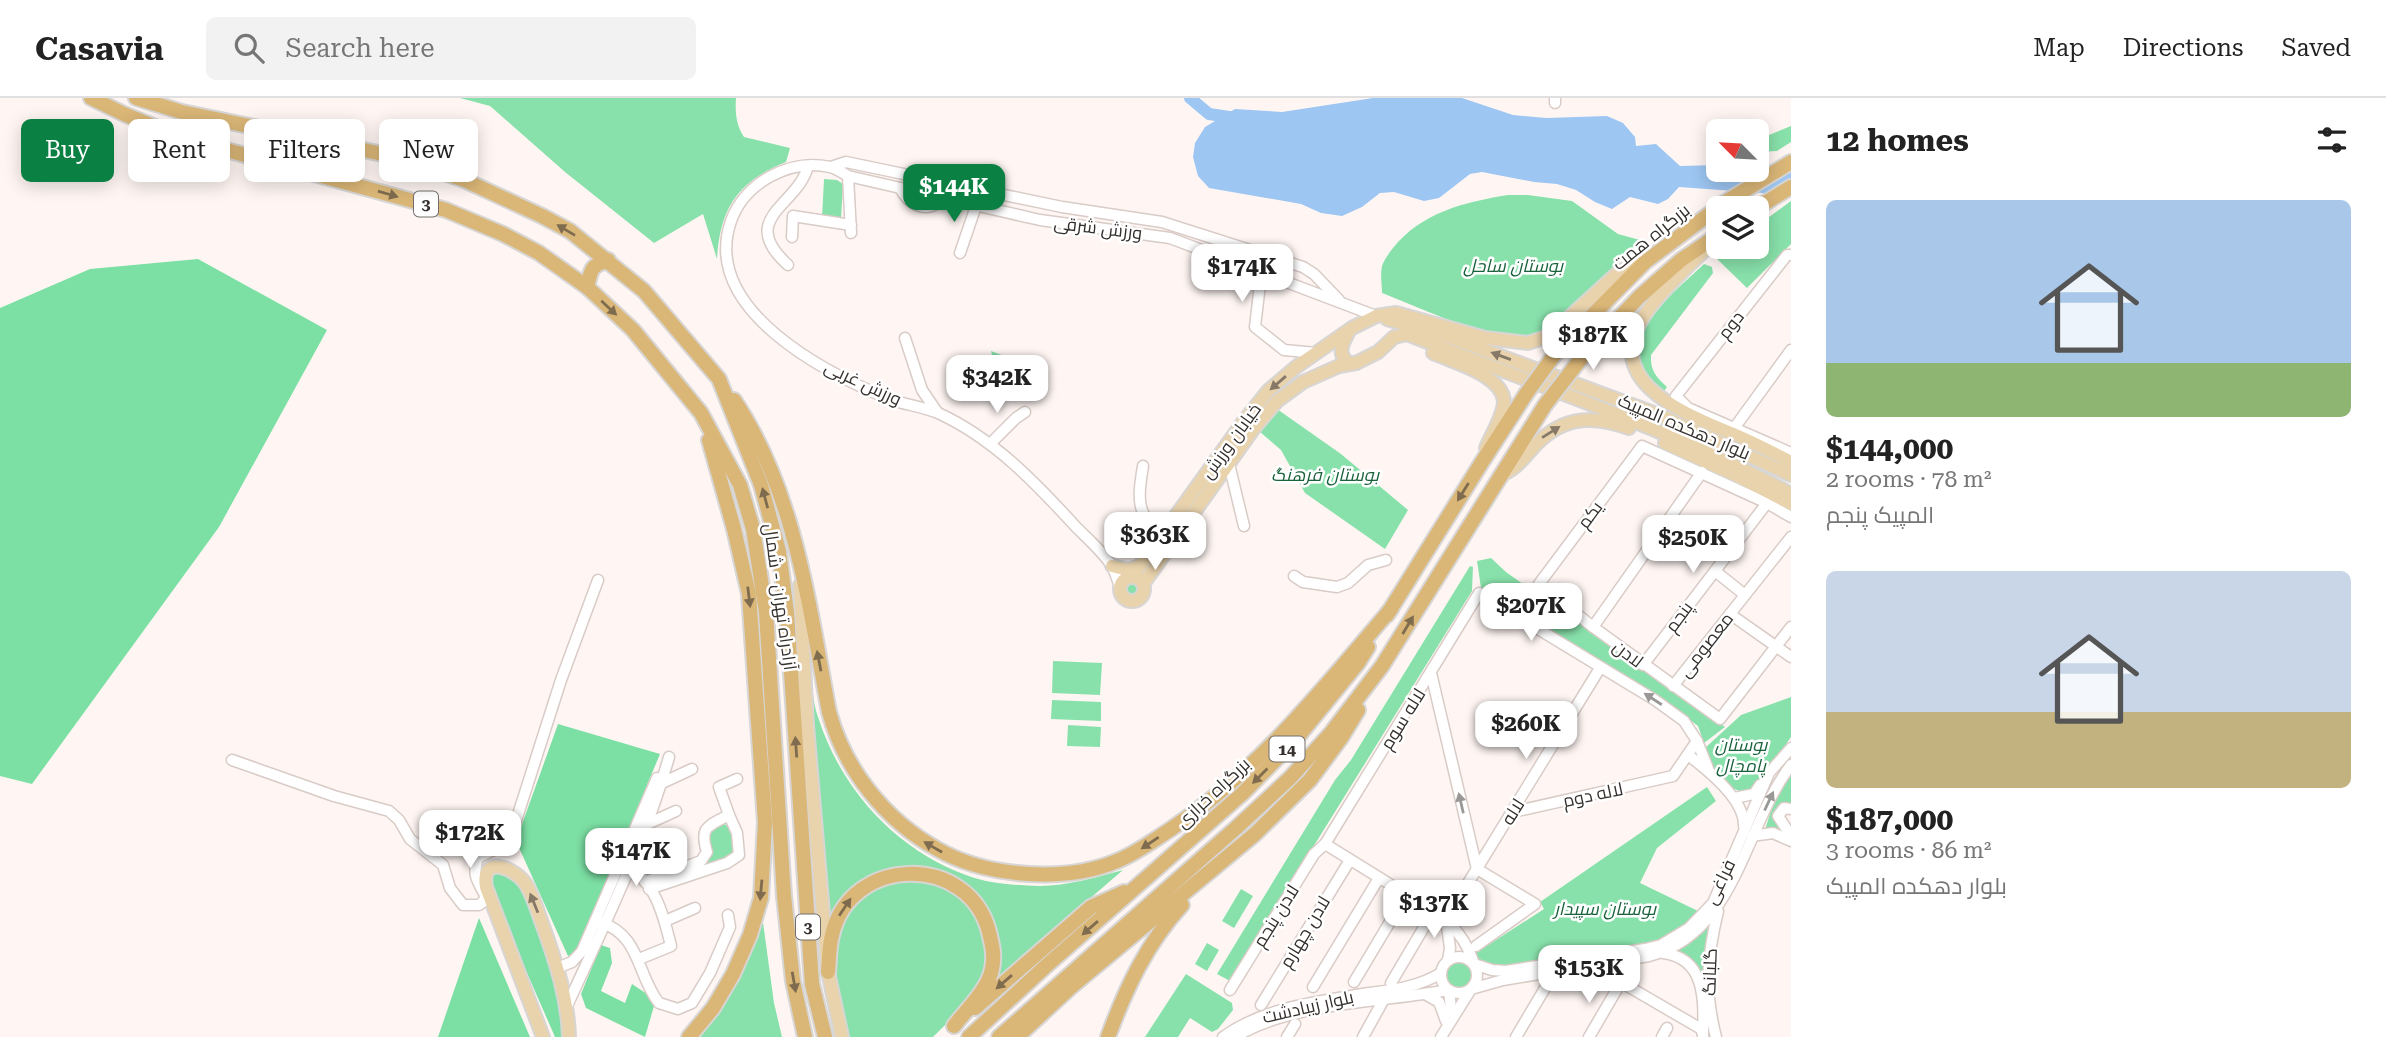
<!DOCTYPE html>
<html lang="en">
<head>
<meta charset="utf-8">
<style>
	:root { --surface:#fff; --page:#f2f2f2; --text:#222; --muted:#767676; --line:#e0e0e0; --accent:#0b8043 }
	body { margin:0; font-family:"Roboto Serif",Cairo,serif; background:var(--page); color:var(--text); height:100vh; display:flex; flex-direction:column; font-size:26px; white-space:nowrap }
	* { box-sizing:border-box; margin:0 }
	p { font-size:23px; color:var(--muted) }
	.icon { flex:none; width:38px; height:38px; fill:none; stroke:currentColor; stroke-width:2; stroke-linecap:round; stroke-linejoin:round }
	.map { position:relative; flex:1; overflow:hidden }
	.details { display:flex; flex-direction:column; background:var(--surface); width:595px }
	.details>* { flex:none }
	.guide { position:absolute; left:21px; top:21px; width:665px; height:63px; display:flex; gap:14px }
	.needle { width:46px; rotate:294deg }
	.tools { position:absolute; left:1706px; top:21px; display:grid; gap:14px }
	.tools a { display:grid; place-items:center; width:63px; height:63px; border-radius:10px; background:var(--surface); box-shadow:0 4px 18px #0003; font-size:35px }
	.price { position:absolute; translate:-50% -60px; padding:0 16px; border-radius:14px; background:#fff; color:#222; font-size:23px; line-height:46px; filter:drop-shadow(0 2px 4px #0008) }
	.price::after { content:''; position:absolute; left:50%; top:42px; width:21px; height:16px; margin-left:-10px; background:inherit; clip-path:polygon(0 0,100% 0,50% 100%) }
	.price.on { background:var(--accent); color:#fff }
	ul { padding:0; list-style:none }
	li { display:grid; align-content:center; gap:14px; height:371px; padding:0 35px }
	li span { display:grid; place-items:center; height:217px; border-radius:10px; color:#555 }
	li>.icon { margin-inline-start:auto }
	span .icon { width:126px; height:126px; fill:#fffc; stroke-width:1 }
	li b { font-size:30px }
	h2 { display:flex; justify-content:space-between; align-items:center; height:84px; padding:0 35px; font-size:30px }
	.pill { padding:0 24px; border-radius:10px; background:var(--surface); box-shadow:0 4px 18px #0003; font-size:24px; line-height:63px }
	.pill.on { background:var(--accent); color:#fff }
	header { display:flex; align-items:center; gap:42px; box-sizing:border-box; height:98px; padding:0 35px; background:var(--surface); border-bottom:2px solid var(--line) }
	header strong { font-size:33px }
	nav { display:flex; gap:38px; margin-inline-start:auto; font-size:24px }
	.search { width:490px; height:63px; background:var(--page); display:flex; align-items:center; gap:18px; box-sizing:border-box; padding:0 24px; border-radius:10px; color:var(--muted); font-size:26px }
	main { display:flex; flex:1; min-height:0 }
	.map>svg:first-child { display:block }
	.green { fill:#88e1aa }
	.forest { fill:#7cdfa3 }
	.water { fill:#9dc6f2 }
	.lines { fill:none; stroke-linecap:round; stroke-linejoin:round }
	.river { stroke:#9dc6f2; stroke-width:12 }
	.minor-casing { stroke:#d9cbc6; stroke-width:13 }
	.major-casing { stroke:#d7d6d5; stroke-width:16 }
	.highway-casing { stroke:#d7d6d5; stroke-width:18 }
	.minor { stroke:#fff; stroke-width:10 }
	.major { stroke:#e9d3ad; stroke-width:12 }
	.highway { stroke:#dab677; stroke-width:14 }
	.highway-bridge-casing { stroke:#d7d6d5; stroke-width:18; stroke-linecap:butt }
	.highway-bridge { stroke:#dab677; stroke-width:14 }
	.oneway { fill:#7f6c4f }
	.oneway2 { fill:#867967 }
	.oneway3 { fill:#9a9896 }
	.labels { text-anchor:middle; stroke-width:5; stroke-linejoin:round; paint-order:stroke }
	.shield { fill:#fff; stroke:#726e6d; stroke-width:2 }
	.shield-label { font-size:16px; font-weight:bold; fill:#35302e }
	.street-label { font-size:18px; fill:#35302e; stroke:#fff }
	.park-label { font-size:18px; font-style:italic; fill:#19623b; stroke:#fff }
</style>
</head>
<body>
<header>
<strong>Casavia</strong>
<div class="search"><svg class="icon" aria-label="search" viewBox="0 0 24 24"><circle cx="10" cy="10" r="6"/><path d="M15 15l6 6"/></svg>Search here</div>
<nav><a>Map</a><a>Directions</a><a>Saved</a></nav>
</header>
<main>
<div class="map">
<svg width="1791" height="939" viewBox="0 0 1791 939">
	<rect width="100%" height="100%" fill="#fff6f3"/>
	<g class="green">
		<path d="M460 0H736C735 14 736 27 744 39L790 50 786 64C738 83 720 110 717 161L703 116 654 145 565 74 490 8Z"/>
		<path d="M1791 28V44L1777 53 1757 54V42Z"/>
		<path d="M824 81 837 82 843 86 841 121 822 120Z"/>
		<path d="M1508 97H1528L1572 103 1618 136 1640 142C1612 170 1559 235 1521 240 1494 244 1411 206 1382 195 1382 186 1380 177 1382 168 1384 162 1389 155 1393 150 1422 114 1465 104 1508 97Z"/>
		<path d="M1791 103V146L1747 190 1717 161 1730 149H1757V128Z"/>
		<path d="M1704 166 1712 169 1713 175 1651 257C1650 272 1656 279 1667 289L1662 296C1656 288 1646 279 1642 270 1626 230 1680 189 1704 166Z"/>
		<path d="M991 253 1007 259 999 274H996Z"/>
		<path d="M1277 311 1341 356 1408 412 1385 451 1305 395 1281 352 1259 333Z"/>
		<path d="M1491 460 1506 474 1725 629 1704 645 1698 628 1658 598 1481 490 1477 463Z"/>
		<path d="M1470 468 1473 469 1472 493 1230 883 1217 876 1335 682 1351 662Z"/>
		<circle cx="1132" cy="491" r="11"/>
		<path d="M1053 563 1102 565 1100 597 1052 595Z"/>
		<path d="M811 582C813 595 814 608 818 619 841 691 895 751 966 777 989 786 1015 787 1040 788 1067 788 1096 779 1123 772L993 884 989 818C976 809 927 773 915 770 876 763 845 795 828 825Z"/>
		<path d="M1791 599V639L1757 689 1751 695C1722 693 1716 673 1705 650L1741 617Z"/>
		<path d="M1052 602 1101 604V623L1051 621Z"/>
		<path d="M1068 627 1101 629 1100 649 1067 648Z"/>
		<path d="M1791 671V707L1780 709 1786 734 1774 731 1765 732 1773 706Z"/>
		<path d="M1707 689 1716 703 1657 750 1640 785 1700 814C1685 829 1667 840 1647 846L1498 871 1480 864 1472 851 1479 847 1482 851 1544 811 1540 804Z"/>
		<path d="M721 725 732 729 738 751C729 762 715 769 701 767L709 748 708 733Z"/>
		<path d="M904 782C920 783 937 784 951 794 978 811 995 849 982 880 972 903 951 921 933 939H847C832 887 820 820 878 790 885 786 895 784 904 782Z"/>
		<path d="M1241 791 1253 798 1234 830 1222 823Z"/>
		<path d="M762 817 774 905 782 939H699C730 898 748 867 762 817Z"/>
		<path d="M1712 822 1703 877 1692 862 1671 853 1703 832Z"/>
		<path d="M1207 845 1219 852 1207 873 1195 866Z"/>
		<circle cx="1459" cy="877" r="13"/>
		<path d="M1186 876 1232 905 1233 912 1218 931 1212 934 1190 920 1178 939H1145Z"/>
	</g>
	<g class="forest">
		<path d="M198 161 327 232 219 429 32 686 0 678V210L90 171Z"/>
		<path d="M558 626 660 656 577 854 568 858 516 743Z"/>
		<path d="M498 772C509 778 519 787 525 798 544 836 563 897 564 939H555L492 795 491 775Z"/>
		<path d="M479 820 530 939H438Z"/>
		<path d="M601 847 610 850 612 865 601 893 625 905 632 886 647 896 654 908 645 939 586 910 581 896Z"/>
	</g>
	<path class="water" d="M1373 0H1462L1513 17 1546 20 1607 18 1623 25 1635 39 1636 48 1656 46 1680 68 1718 67V72H1757V69L1791 73V97L1679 89 1668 101 1658 106 1630 99 1612 111 1595 104 1576 92 1557 86 1534 84 1482 74 1470 76 1439 100 1424 103 1394 94 1380 95 1362 109 1342 118 1321 115 1301 106 1209 90 1198 78 1193 59 1195 45 1205 29 1235 11 1282 14Z"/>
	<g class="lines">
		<path class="river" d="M1190 0 1209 16 1236 20"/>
		<g class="minor-casing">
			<g id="minor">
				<path d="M1555 5V0"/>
				<path d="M831 69 846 64 1062 109 1162 124 1303 169 1314 176 1339 202"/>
				<path d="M848 78 851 135"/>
				<path d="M900 90C908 106 929 118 942 100"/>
				<path d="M792 139 793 118 851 127"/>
				<path d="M960 155 976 108"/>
				<path d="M1791 157H1787L1676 298 1688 310 1791 355"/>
				<path d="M788 167C736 120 798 108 808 68"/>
				<path d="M1260 186 1255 229 1284 252 1317 255"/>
				<path d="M905 240 922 292 937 314"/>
				<path d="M1735 329 1791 252"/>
				<path d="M990 346 1016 320 1025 314"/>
				<path d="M1229 366 1244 428"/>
				<path d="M1143 368C1138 399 1135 418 1163 438"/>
				<path d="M1791 419 1767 405 1642 348 1539 486 1593 529 1720 621 1791 529"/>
				<path d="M1715 473 1745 497"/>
				<path d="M1294 478 1303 484 1337 489 1348 485 1368 467 1386 462"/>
				<path d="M1120 488C1117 481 1115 474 1112 468 1103 454 1088 441 1076 429 1036 385 993 340 938 315 924 309 907 307 892 302 827 276 700 212 731 123 744 85 790 60 830 69 836 70 843 75 848 78L1040 122 1170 140 1376 218"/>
				<path d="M1730 516 1791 559"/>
				<path d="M1593 529 1702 374"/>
				<path d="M1643 567 1767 405"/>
				<path d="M1431 575 1477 771"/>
				<path d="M1673 588 1791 439"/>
				<path d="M1688 657C1708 672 1745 702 1744 728"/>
				<path d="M232 662 334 698 389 713 399 722 410 741 443 767 450 790 463 807H479L484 803 486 793"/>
				<path d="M662 685 692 671"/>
				<path d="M1734 700 1754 696 1760 687"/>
				<path d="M1791 711 1784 710 1778 718 1791 738"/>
				<path d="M1513 714 1673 678 1697 643"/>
				<path d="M729 717 719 689 737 681"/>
				<path d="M645 727 676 713"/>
				<path d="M1752 738 1773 735 1791 743"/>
				<path d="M1325 746 1446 821C1459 835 1468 847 1474 866L1492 872 1506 873 1645 851 1661 847 1689 830 1713 805 1769 675 1791 650"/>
				<path d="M625 768C655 781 664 819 671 848L639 861"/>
				<path d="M645 784 701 763 707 754C699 729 708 728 729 717L737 735 739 757 727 765 649 791"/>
				<path d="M485 797C477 782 472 777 478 760 497 749 504 751 514 729L561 582 598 482"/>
				<path d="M1446 821 1600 570"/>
				<path d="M1446 821 1450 850 1448 862"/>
				<path d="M665 823 695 810"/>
				<path d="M600 824C641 837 637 878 659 905L678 911 692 905 710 875 730 829 728 817"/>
				<path d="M1476 848 1535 806 1477 771"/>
				<path d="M1663 855C1707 860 1704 905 1703 939"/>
				<circle cx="1459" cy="877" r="18"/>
				<path d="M557 870 572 864 582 853 657 680"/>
				<path d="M1354 884 1406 797"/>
				<path d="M1391 885 1433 814"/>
				<path d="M1624 886 1703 932 1702 934"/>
				<path d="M1313 889 1379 780"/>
				<path d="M1230 892 1314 756 1325 746 1479 495 1655 602 1684 623 1697 643 1709 673"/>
				<path d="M1425 896 1439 904 1446 923"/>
				<path d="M1261 907 1350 762"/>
				<path d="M567 908C604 827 645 745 669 659"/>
				<path d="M1223 939C1264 910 1314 904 1363 896 1390 892 1417 890 1441 875"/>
				<path d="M1235 939C1292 904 1384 904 1449 892L1451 911 1448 920"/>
				<path d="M1287 939 1295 926"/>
				<path d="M1363 939 1384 901"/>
				<path d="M1441 939 1471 891 1503 882 1649 858C1737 835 1743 730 1791 667"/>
				<path d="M1516 939 1551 880"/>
				<path d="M1589 939 1617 891"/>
				<path d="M1662 939 1667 930"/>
				<path d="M1716 939C1704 893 1707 859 1718 813"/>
			</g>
		</g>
		<g class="major-casing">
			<g id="major">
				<path d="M1711 146C1690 167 1665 188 1648 212 1595 284 1686 316 1738 338 1756 346 1774 355 1791 364"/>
				<path d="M1387 221 1452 240 1659 317 1791 377"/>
				<path d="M1348 235C1342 246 1337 255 1348 265H1356"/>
				<path d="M1433 255C1453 264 1502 277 1504 303 1504 318 1491 337 1486 350"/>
				<path d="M1665 345 1735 377 1791 406"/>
				<path d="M1500 377C1513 373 1521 363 1530 353 1558 320 1588 315 1629 330"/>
				<path d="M1112 468 1128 472 1137 469"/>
				<circle cx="1132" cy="491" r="12"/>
				<path d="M1132 479 1244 323 1268 293 1296 269 1352 230 1376 218 1396 215 1485 240 1528 245 1549 238 1620 173 1645 164"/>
				<path d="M1143 486 1254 330 1277 303 1303 284 1339 268 1356 265 1378 254 1394 239 1407 236C1536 287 1669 330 1791 396"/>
				<path d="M800 487 807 628 828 874 842 939"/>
				<path d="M543 939 486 789C480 755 517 770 527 788 534 800 538 815 543 828 556 864 568 901 569 939"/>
			</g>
		</g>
		<g class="highway-casing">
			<g id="highway">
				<path d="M91 0 124 16 179 39 446 112 503 136 539 155 587 189 633 232 701 315 740 387 753 431 766 514 784 798 793 883 805 939"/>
				<path d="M136 0 182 14 397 59 462 81 542 118 570 133 644 193 719 281 761 387 779 453 787 515 812 886 825 939"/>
				<path d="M1757 110 1791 89"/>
				<path d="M587 189C592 171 589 169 608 162"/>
				<path d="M1558 252 1645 164 1724 105 1791 64"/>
				<path d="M1583 258 1639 199 1681 162 1718 137"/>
				<path d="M734 302C795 393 809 508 829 614 845 672 885 722 937 751 986 779 1065 785 1117 763 1137 755 1154 742 1171 731 1260 671 1322 592 1391 511"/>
				<path d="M1387 517 1482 364 1526 296"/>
				<path d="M828 874C829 862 829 848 832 837 850 757 969 755 989 834 992 846 995 858 992 871 988 892 966 912 954 928"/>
				<path d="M975 910 1091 809 1124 794"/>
				<path d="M689 939 713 910 733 876 750 837 761 800 765 724 749 496 734 431 709 342"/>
				<path d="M969 939 1046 868 1243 695 1296 641 1358 565 1368 549"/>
				<path d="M999 939 1236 730 1290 680 1331 635 1382 568 1545 307"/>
				<path d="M1017 939 1072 888 1255 736 1310 682 1341 640 1358 612"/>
				<path d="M1108 939C1126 890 1147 845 1182 807"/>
			</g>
		</g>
		<use href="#minor" class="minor"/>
		<use href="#major" class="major"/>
		<use href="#highway" class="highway"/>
		<g class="highway-bridge-casing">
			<g id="highway-bridge">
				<path d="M1526 296 1558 252"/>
				<path d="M1545 307 1583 258"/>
			</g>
		</g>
		<use href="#highway-bridge" class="highway-bridge"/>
	</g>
	<defs><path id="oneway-solid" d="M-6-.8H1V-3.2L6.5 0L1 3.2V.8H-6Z" transform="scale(1.75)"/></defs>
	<g class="oneway">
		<use href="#oneway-solid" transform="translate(388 96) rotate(16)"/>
		<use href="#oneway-solid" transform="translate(566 132) rotate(-149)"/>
		<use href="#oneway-solid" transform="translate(609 210) rotate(43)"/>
		<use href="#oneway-solid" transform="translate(1463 394) rotate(122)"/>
		<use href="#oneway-solid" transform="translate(765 400) rotate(-105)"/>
		<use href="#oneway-solid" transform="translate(749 499) rotate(83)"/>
		<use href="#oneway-solid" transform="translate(1408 527) rotate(-59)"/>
		<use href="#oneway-solid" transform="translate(819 563) rotate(-101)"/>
		<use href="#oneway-solid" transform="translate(796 649) rotate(-94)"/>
		<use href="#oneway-solid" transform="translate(1260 678) rotate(135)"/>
		<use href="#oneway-solid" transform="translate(1150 745) rotate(146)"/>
		<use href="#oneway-solid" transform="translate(933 749) rotate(-150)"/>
		<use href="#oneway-solid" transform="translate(761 792) rotate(95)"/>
		<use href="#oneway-solid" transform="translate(845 809) rotate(-56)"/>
		<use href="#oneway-solid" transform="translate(1090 830) rotate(139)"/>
		<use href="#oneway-solid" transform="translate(794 884) rotate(80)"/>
		<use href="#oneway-solid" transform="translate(1004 884) rotate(139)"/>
	</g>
	<g class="oneway2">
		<use href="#oneway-solid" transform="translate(1501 258) rotate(-160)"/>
		<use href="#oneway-solid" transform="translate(1278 285) rotate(139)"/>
		<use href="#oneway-solid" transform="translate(1551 334) rotate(-32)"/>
		<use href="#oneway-solid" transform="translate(534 805) rotate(-112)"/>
	</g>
	<g class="oneway3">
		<use href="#oneway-solid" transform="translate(1653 601) rotate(-147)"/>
		<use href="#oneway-solid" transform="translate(1769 703) rotate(-65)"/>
		<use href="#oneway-solid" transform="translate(1461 705) rotate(-103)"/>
	</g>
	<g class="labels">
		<g class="shield">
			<rect x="414" y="93.5" width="24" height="25" rx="5"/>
			<rect x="1269.5" y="638.5" width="35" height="25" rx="5"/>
			<rect x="796" y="816.5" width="24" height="25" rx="5"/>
		</g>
		<g class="shield-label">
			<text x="426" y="112">3</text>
			<text x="1287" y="657">14</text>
			<text x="808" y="835">3</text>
		</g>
		<g class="street-label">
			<text transform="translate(1098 130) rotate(7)" y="6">ورزش شرقی</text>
			<text transform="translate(1651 139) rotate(-39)" y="6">بزرگراه همت</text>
			<text transform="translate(1731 227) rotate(-52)" y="6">دوم</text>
			<text transform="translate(863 285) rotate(25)" y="6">ورزش غربی</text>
			<text transform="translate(1684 329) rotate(23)" y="6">بلوار دهکده المپیک</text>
			<text transform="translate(1231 343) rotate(-54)" y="6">خیابان ورزش</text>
			<text transform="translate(1590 417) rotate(-53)" y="6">یکم</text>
			<text transform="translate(780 499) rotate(82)" y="6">آزادراه تهران - شمال</text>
			<text transform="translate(1679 519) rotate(-53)" y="6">پنجم</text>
			<text transform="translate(1706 547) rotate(-52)" y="6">معصومی</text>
			<text transform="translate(1628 556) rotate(37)" y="6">لادن</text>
			<text transform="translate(1403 621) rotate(-58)" y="6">لاله سوم</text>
			<text transform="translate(1213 695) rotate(-43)" y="6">بزرگراه خرازی</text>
			<text transform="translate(1593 697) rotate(-12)" y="6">لاله دوم</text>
			<text transform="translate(1513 714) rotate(-58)" y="6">لاله</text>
			<text transform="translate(1720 784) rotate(-64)" y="6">فراغی</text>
			<text transform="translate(1276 818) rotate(-58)" y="6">لادن پنجم</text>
			<text transform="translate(1305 834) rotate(-59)" y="6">لادن چهارم</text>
			<text transform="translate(1710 874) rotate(-88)" y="6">گلبانگ</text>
			<text transform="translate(1308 909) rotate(-13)" y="6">بلوار زیبادشت</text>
		</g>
		<g class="park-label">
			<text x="1513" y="174">بوستان ساحل</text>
			<text x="1325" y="383">بوستان فرهنگ</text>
			<text x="1741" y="653">بوستان<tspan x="1741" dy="21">پامچال</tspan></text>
			<text x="1605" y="817">بوستان سپیدار</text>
		</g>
	</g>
</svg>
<div class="tools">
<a><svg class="needle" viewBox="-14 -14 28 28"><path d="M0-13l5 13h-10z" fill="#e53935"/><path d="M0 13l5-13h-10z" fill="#767676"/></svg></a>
<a><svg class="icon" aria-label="layers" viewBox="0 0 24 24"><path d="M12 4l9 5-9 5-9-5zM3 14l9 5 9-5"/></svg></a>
</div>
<b class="price on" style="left:954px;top:126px">$144K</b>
<b class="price" style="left:1242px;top:206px">$174K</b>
<b class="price" style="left:1593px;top:274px">$187K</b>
<b class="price" style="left:997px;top:317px">$342K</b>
<b class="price" style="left:1155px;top:474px">$363K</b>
<b class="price" style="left:1693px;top:477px">$250K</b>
<b class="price" style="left:1531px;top:545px">$207K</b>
<b class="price" style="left:1526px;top:663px">$260K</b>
<b class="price" style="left:470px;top:772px">$172K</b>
<b class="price" style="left:636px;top:790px">$147K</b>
<b class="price" style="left:1434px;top:842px">$137K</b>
<b class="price" style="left:1589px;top:907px">$153K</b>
<div class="guide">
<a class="pill on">Buy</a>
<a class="pill">Rent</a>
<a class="pill">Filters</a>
<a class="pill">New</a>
</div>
</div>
<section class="details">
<h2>12 homes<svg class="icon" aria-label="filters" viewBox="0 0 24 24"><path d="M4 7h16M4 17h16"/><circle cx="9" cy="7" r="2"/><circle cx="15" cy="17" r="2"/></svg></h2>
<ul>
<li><span style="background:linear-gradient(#a9c7e8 75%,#8fb573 0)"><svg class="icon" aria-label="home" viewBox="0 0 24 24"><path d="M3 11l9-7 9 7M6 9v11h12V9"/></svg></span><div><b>$144,000</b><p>2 rooms · 78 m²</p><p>المپیک پنجم</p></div></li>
<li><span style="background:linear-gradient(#c9d6e8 65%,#c2b280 0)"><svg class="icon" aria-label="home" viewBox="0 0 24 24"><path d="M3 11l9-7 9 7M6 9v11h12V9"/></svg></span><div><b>$187,000</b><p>3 rooms · 86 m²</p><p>بلوار دهکده المپیک</p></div></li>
</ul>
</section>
</main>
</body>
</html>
